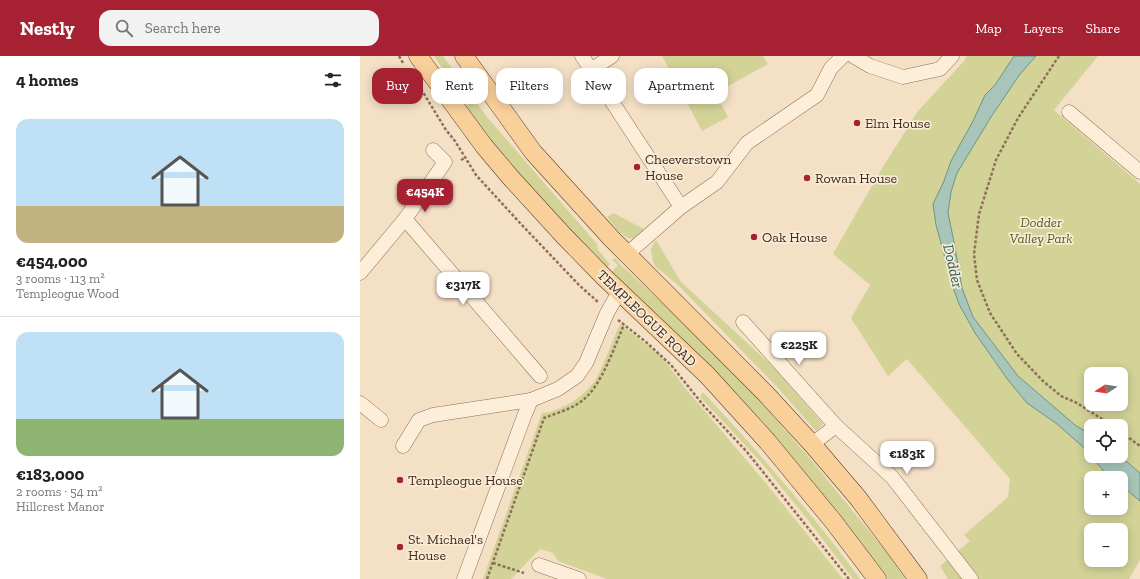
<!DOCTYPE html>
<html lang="en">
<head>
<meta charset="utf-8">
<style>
	:root { --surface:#fff; --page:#f2f2f2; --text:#222; --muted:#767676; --line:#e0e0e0; --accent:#a62232 }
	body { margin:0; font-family:"Zilla Slab",serif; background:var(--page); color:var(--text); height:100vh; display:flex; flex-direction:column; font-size:15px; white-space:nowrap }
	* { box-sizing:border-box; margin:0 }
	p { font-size:13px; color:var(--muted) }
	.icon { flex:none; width:22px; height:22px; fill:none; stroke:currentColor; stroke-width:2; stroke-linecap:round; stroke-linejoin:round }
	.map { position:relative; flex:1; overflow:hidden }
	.sheet { display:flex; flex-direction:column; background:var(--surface); width:360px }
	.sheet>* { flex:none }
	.guide { position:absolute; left:12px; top:12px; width:380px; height:36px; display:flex; gap:8px }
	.needle { width:26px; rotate:258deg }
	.controls { position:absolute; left:724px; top:311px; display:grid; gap:8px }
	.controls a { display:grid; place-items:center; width:44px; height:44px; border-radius:8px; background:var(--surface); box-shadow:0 2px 10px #0003; font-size:20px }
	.price { position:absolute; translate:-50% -34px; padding:0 9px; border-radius:8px; background:#fff; color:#222; font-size:13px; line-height:26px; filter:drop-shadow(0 1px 2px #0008) }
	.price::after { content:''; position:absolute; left:50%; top:24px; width:12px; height:9px; margin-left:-6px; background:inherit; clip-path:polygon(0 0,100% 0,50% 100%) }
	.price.active { background:var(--accent); color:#fff }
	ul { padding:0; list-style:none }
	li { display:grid; align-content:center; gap:8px; height:212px; padding:0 16px }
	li+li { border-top:1px solid var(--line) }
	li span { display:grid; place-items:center; height:124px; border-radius:12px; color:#555 }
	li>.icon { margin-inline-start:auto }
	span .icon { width:72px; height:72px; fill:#fffc; stroke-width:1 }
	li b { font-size:17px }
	h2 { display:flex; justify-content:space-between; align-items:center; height:48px; padding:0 16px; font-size:17px }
	.chip { padding:0 14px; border-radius:12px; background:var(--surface); box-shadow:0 2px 10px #0003; font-size:14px; line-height:36px }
	.chip.active { background:var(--accent); color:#fff }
	header { display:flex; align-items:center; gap:24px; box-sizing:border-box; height:56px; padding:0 20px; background:var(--accent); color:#fff }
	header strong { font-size:19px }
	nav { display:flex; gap:22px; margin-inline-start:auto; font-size:14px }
	.search { width:280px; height:36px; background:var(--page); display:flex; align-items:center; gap:10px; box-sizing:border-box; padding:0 14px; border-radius:12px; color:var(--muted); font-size:15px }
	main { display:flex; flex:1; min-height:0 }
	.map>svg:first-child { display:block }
	.green { fill:#d3d297; fill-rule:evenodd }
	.water { fill:#a7c6b9; stroke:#6c9586 }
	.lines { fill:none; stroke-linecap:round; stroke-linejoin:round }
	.minor-casing { stroke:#906f58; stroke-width:15 }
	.major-casing { stroke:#5e3e2d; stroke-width:19 }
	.path { stroke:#906f58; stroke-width:2.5; stroke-dasharray:3 2; stroke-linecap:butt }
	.minor { stroke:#fceed9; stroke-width:14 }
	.major { stroke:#f9d09a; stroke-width:18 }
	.poi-dot { fill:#a62232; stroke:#f9ebd5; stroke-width:1.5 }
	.labels { text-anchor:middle; stroke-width:3.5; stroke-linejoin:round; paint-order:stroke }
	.poi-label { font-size:14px; fill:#3f2a1e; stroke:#f9ebd5; text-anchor:start }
	.park-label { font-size:14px; font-style:italic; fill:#565d22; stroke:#f9ebd5 }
	.street-label { font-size:14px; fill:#3f2a1e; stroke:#f9ebd5 }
	.water-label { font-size:15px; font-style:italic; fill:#2c6056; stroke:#f9ebd5 }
</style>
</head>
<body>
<header>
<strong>Nestly</strong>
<div class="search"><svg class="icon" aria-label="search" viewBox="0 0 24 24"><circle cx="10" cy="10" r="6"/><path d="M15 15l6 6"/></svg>Search here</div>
<nav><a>Map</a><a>Layers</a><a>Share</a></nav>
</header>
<main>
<section class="sheet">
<h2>4 homes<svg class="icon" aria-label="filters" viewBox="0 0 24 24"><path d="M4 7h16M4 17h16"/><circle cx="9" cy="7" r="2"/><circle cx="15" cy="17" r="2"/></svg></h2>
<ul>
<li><span style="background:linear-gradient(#bfe0f5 70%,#c2b280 0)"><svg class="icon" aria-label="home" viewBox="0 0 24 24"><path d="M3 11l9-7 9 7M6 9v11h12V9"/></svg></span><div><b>€454,000</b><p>3 rooms · 113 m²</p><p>Templeogue Wood</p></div></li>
<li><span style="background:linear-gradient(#bfe0f5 70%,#8fb573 0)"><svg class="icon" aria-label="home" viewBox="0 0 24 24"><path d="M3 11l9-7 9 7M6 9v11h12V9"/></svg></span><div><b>€183,000</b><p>2 rooms · 54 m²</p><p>Hillcrest Manor</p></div></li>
</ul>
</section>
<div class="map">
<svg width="780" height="523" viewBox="0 0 780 523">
	<rect width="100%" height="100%" fill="#f3e0c5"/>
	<g class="green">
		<path d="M74 0H83L127 61 237 188 238 194 250 208 247 212 231 198 119 76 105 45Z"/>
		<path d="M302 0H403L408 8 355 37 368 61 342 75Z"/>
		<path d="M607 0H738L694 54 780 128V504L769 523H588L580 510 610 485 604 479 648 441 650 423 547 303 528 320 491 262 510 229 473 198 521 114 558 55 604 5ZM731 318H761V348H731ZM731 370H761V400H731ZM731 422H761V452H731ZM731 474H761V504H731Z"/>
		<path d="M253 157 286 174C283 177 279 180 275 182 265 186 253 168 247 161Z"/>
		<path d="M296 184 321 226 412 310 463 368 457 374H455L419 333 318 229 296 211 293 206 291 193Z"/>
		<path d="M255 202 261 209 331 274 378 321 448 400 531 502 545 523H528C478 457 428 392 371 332 333 291 291 254 252 216L258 209 252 204Z"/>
		<path d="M260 268 301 300 326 333 409 431 483 523H247L198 505 193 497 180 493 151 523H123L182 357C201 356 226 339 236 323 245 306 252 285 260 268Z"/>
		<path d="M343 336C382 378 421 422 457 467 472 485 486 504 500 523H493L448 464 400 405 340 341Z"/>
	</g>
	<path class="water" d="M654 0H676L660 18 631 61 597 117 591 136 588 157 594 186 602 232 613 261 658 320 715 369 731 379V400H760L780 417V445L761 429V422H751L749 421 722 390 697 368 667 347 648 324 615 277 599 248 594 234 576 169 573 148 584 125 591 105 613 65 625 39 635 29Z"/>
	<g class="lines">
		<g class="minor-casing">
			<g id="minor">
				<path d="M222 0 321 151"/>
				<path d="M493 0 510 10 543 21 580 13 592 0"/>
				<path d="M231 14 252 0"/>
				<path d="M709 56 780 116"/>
				<path d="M45 163 180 320"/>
				<path d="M267 198 321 151 357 126 387 87 457 39 471 12 483 0"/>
				<path d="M0 217 45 163 85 106 73 94"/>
				<path d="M383 266 476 370 532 421 611 523"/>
				<path d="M0 347 21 364"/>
				<path d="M452 388 476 370"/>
				<path d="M43 390 59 364 73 359 171 344"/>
				<path d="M179 509 219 523"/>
				<path d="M104 523 165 358 171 344 198 333 217 320 226 307 247 257 259 236"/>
			</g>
		</g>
		<g class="major-casing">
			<g id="major">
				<path d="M58 0 124 90 151 122 204 180 244 221 347 319 407 385 473 465 517 523"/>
				<path d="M104 0 173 96 251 182 406 338 452 388 498 442 558 523"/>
			</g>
		</g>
		<g class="path">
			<path d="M39 0 43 7"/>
			<path d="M699 0 658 62 636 104 619 158 614 198 617 224 630 257 657 298 683 325 701 340 717 347 753 370"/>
			<path d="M61 33 86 74 95 85 116 119 160 167 219 229 238 246"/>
			<path d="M101 104 105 102"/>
			<path d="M258 264 286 286 311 309 344 350 387 396 489 523"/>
			<path d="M761 376 780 390"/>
			<path d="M133 507 164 517"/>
			<path d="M127 523 184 362C197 357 212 353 223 344 242 329 254 291 264 269"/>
		</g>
		<use href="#minor" class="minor"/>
		<use href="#major" class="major"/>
	</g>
	<g class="poi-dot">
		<circle cx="497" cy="67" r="4"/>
		<circle cx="277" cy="111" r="4"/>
		<circle cx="447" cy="122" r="4"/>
		<circle cx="394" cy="181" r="4"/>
		<circle cx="40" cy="424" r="4"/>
		<circle cx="40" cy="491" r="4"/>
	</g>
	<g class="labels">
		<g class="poi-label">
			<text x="505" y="72">Elm House</text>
			<text x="285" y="108">Cheeverstown<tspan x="285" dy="16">House</tspan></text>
			<text x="455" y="127">Rowan House</text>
			<text x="402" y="186">Oak House</text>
			<text x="48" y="429">Templeogue House</text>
			<text x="48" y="488">St. Michael's<tspan x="48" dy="16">House</tspan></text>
		</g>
		<g class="park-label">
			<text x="681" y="171">Dodder<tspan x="681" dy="16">Valley Park</tspan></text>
		</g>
		<g class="street-label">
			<text transform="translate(287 262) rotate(44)" y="5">TEMPLEOGUE ROAD</text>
		</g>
		<g class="water-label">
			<text transform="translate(593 210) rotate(77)" y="5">Dodder</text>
		</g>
	</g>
</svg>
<div class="controls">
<a><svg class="needle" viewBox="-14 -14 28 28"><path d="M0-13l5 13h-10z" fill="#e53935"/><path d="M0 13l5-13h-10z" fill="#767676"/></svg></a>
<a><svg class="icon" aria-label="locate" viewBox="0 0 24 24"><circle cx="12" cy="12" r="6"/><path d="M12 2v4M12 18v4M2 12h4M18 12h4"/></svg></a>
<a>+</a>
<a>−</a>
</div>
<b class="price active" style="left:65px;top:157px">€454K</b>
<b class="price" style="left:103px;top:250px">€317K</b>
<b class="price" style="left:439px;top:310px">€225K</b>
<b class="price" style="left:547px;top:419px">€183K</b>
<div class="guide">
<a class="chip active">Buy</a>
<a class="chip">Rent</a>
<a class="chip">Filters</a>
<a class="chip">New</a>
<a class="chip">Apartment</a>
</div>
</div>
</main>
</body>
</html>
